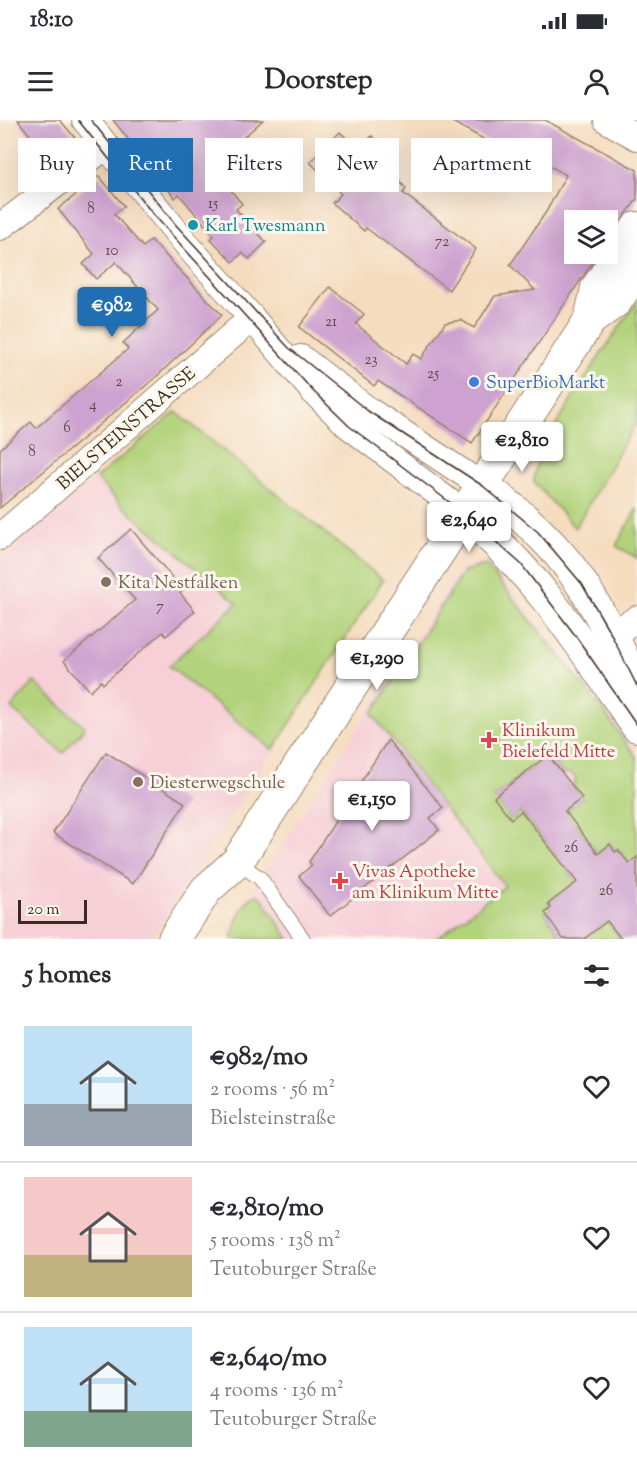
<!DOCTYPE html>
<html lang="en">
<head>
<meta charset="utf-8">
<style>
	:root { --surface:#fff; --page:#f2f2f3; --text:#2b2b33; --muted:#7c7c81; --line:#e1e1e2; --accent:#1f6fb2 }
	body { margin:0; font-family:"Sorts Mill Goudy",serif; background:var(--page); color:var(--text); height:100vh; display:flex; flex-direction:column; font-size:22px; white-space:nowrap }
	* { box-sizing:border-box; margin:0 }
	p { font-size:20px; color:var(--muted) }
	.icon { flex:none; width:33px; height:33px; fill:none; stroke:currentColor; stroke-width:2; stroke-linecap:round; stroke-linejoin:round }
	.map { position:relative; height:819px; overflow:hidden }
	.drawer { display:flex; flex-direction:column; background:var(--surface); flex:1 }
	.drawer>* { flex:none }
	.top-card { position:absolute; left:18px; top:18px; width:602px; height:54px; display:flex; gap:12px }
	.buttons { position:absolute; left:564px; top:90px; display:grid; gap:12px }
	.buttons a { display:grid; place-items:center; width:54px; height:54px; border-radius:0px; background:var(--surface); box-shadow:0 6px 24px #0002; font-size:30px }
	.scale { position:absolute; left:18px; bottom:15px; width:69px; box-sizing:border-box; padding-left:6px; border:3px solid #3b2a1e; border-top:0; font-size:16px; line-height:21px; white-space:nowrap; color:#3b2a1e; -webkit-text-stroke:4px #fbf7ec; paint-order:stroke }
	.price { position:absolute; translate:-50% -51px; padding:0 14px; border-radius:6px; background:#fff; color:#222; font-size:20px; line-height:39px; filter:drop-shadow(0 2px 3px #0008) }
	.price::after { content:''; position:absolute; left:50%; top:36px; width:18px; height:14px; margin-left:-9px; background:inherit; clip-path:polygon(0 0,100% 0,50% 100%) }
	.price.active { background:var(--accent); color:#fff }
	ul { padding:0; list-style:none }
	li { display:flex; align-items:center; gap:18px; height:150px; padding:0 24px }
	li+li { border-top:2px solid var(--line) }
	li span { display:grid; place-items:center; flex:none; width:168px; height:120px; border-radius:0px; color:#555 }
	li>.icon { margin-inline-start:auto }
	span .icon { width:72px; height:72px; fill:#fffc; stroke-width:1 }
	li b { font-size:26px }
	h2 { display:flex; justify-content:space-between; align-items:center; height:72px; padding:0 24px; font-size:26px }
	.pill { padding:0 21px; border-radius:0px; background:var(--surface); box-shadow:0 6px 24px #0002; font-size:21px; line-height:54px }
	.pill.active { background:var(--accent); color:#fff }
	.status { display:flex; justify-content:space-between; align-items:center; height:42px; padding:0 30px; background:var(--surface); direction:ltr }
	.status svg { height:16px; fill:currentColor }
	header { display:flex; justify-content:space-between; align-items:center; height:78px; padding:0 24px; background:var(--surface); font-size:27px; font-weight:800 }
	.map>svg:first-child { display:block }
	.built { fill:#f6cfd7 }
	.green { fill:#b2d37b; stroke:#767e4c; stroke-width:1.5 }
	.building { fill:#cea2d0 }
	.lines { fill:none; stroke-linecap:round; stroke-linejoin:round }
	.service-casing { stroke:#98836e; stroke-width:16 }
	.minor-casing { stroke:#98836e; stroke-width:28 }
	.tertiary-casing { stroke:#98836e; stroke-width:34 }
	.service { stroke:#fff; stroke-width:14 }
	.minor { stroke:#fff; stroke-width:26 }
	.tertiary { stroke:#fff; stroke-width:32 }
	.tram { stroke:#3b2a1e; stroke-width:1.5 }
	.culture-dot { fill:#0f9aa8; stroke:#fbf7ec; stroke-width:2 }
	.shop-dot { fill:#3f7fe0; stroke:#fbf7ec; stroke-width:2 }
	.education-dot { fill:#8d6e63; stroke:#fbf7ec; stroke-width:2 }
	.health-dot { fill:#e0444e; stroke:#fbf7ec; stroke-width:2 }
	.labels { text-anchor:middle; stroke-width:6; stroke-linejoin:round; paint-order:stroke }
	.number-label { font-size:15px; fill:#60484a }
	.culture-label { font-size:18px; fill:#0d838f; stroke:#fbf7ec; text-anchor:start }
	.shop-label { font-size:18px; fill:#366cbe; stroke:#fbf7ec; text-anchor:start }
	.street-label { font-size:18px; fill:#3b2a1e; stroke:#fbf7ec }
	.education-label { font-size:18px; fill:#785e54; stroke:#fbf7ec; text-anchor:start }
	.health-label { font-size:18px; fill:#be3a42; stroke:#fbf7ec; text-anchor:start }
</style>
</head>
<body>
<div class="status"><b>18:10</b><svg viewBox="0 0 49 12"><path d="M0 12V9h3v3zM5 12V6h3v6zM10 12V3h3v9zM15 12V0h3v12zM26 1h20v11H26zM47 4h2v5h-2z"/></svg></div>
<header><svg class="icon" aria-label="menu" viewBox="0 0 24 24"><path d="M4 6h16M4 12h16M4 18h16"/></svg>Doorstep<svg class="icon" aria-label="person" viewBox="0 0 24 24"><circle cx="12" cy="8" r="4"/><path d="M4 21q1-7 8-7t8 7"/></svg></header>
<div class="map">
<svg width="637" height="819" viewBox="0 0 637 819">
	<rect width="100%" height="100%" fill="#fbf7ec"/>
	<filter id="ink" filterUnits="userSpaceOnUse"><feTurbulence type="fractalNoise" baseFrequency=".0167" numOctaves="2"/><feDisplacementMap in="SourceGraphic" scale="12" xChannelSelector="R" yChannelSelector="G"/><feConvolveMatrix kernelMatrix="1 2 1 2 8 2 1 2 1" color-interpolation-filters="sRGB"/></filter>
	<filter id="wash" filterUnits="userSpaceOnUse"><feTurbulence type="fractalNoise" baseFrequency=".008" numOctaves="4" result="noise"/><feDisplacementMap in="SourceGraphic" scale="24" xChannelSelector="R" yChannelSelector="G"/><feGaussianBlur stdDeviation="1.35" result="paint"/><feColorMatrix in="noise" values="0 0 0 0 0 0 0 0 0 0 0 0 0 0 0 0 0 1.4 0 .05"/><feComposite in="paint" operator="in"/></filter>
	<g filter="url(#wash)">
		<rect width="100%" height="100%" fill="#f5dcbf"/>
		<g class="built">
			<path d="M96 358 122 386 238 483 169 546 273 630 152 819H0V440Z"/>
			<path d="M487 441 602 583 637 633V819H228L233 802 249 777 461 448Z"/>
		</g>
		<g class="green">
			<path d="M637 181V301L575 408 534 362C528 335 618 210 637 181Z"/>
			<path d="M176 292 383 460 273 630 169 546 237 483 122 386 96 358Z"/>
			<path d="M637 388V438L616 426Z"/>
			<path d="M486 445 599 585 637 638V754L619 730 616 732 610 724 598 733 565 692 582 678 573 666 576 659 571 653 564 654 548 634 494 677 511 699 521 692 577 762 548 784 551 788 545 793 560 816 566 819H436L505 766 372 594 464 451Z"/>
			<path d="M34 562 85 607 63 633 11 588Z"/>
			<path d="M257 775 262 778 289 819H232C234 805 242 780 257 775Z"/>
			<path d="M607 801 621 819H584Z"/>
		</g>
		<g id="blocks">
			<g class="building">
				<path d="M18 0H60L75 18 74 26 52 44Z"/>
				<path d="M113 0H263L211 46 242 84 236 89 266 122 249 139 242 133 233 142 211 119 214 116 179 74 175 78Z"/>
				<path d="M449 0H545L637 50V79L608 120V100H574V134H598L472 323 378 261 374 266 299 207 330 167 364 194 356 204 406 244 413 234 421 239 445 203 461 200 474 208 495 176 535 170 510 145 546 92 566 55 529 34 525 42Z"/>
				<path d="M340 12 359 30 372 16 384 31 379 36 406 69 403 73 476 129 449 170 366 108 364 111 332 83 341 74 310 42Z"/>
				<path d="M99 56 124 86 114 94 143 127 151 120 222 195 155 258 0 388V329L31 302 36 308 128 229 123 223 158 190 116 142 96 159 83 144 94 134 58 89Z"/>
				<path d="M131 409 183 470 180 473 195 491 166 516 163 512 103 564 101 561 90 571 64 541 135 480 98 438Z"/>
				<path d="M388 620 443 688 430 698 439 710 330 796 299 756 312 745 309 742Z"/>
				<path d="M106 632 185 683 133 764 53 713Z"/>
				<path d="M548 635 582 678 565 691 598 734 610 724 615 732 618 730 629 743 637 737V819H621L607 801 584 819H563L545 793 551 788 548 784 577 762 521 691 511 699 494 677Z"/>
			</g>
		</g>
	</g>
	<g filter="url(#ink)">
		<use href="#blocks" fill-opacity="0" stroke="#98836e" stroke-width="1.5"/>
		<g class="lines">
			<g class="service-casing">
				<path id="service" d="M237 742 260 758 303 819"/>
			</g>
			<g class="minor-casing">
				<g id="minor">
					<path d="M85 0 193 132 252 198 313 271 349 306 465 394"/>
					<path d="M607 0 637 17"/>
					<path d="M0 107 105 27"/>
					<path d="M301 238 368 290 483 366"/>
					<path d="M0 417 252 198"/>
					<path d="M596 523 637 499"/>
				</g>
			</g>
			<g class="tertiary-casing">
				<g id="tertiary">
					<path d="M590 200 597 168 637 108"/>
					<path d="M483 366C519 392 554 423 579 460 602 493 618 530 637 565"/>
					<path d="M465 394C539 456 583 527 637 606"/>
					<path d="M174 819 206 770 237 742 590 200 616 181 637 150"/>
				</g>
			</g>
			<use href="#service" class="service"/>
			<use href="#minor" class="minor"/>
			<use href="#tertiary" class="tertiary"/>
			<g class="tram">
				<path d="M78 0 153 94 313 271 349 306 465 394 521 444 575 515 637 605"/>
				<path d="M91 0 176 105 289 228 368 291 483 366 538 412 582 464 611 514 637 566"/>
			</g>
		</g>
	</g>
	<circle class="culture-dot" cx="193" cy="105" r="6"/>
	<circle class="shop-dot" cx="474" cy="262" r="6"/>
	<g class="education-dot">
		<circle cx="106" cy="462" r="6"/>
		<circle cx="138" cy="662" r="6"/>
	</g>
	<g class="health-dot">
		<path d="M486 611h6v6h6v6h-6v6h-6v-6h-6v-6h6z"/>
		<path d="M337 752h6v6h6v6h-6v6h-6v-6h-6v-6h6z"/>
	</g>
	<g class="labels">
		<g class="number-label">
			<text x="213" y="88">15</text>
			<text x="91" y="93">8</text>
			<text x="442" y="126">72</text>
			<text x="112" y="135">10</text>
			<text x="331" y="206">21</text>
			<text x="371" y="244">23</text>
			<text x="433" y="258">25</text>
			<text x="119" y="266">2</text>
			<text x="93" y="289">4</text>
			<text x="67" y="312">6</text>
			<text x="32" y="336">8</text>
			<text x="160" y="491">7</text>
			<text x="571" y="732">26</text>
			<text x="606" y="775">26</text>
		</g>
		<g class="culture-label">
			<text x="205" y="111">Karl Twesmann</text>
		</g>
		<g class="shop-label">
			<text x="486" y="268">SuperBioMarkt</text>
		</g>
		<g class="street-label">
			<text transform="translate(126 308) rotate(-41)" y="6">BIELSTEINSTRASSE</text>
		</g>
		<g class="education-label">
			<text x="118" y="468">Kita Nestfalken</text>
			<text x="150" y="668">Diesterwegschule</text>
		</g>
		<g class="health-label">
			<text x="502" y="616">Klinikum<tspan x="502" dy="21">Bielefeld Mitte</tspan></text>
			<text x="352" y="757">Vivas Apotheke<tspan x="352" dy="21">am Klinikum Mitte</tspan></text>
		</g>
	</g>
</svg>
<div class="buttons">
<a><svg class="icon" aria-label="layers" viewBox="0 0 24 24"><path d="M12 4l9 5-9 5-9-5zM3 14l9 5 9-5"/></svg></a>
</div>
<div class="scale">20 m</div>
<b class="price active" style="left:112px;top:218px">€982</b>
<b class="price" style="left:522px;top:353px">€2,810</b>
<b class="price" style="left:469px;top:433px">€2,640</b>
<b class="price" style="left:377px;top:571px">€1,290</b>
<b class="price" style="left:372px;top:712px">€1,150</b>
<div class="top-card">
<a class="pill">Buy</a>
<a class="pill active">Rent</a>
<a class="pill">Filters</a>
<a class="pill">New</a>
<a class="pill">Apartment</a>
</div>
</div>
<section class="drawer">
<h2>5 homes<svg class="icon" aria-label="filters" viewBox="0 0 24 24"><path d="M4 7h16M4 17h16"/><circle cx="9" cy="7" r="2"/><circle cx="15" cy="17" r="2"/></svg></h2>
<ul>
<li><span style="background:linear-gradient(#bfe0f5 65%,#9aa5b1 0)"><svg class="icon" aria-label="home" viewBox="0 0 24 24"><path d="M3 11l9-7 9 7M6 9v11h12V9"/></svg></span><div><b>€982/mo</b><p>2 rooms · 56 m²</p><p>Bielsteinstraße</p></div><svg class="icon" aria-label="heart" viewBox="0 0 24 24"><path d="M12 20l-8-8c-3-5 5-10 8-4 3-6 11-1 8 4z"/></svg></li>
<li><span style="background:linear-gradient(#f6c9c9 65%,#c2b280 0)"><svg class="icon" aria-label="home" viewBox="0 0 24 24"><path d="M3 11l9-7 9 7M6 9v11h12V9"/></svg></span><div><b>€2,810/mo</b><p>5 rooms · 138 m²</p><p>Teutoburger Straße</p></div><svg class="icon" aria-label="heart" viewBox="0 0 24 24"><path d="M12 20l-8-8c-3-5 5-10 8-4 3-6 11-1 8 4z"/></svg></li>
<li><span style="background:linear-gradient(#bfe0f5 70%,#7fa58c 0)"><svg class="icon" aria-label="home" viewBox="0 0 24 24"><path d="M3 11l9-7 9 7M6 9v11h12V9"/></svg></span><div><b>€2,640/mo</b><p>4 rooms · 136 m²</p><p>Teutoburger Straße</p></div><svg class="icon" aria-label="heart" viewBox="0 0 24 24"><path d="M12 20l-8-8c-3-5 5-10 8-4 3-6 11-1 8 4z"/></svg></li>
</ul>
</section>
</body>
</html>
